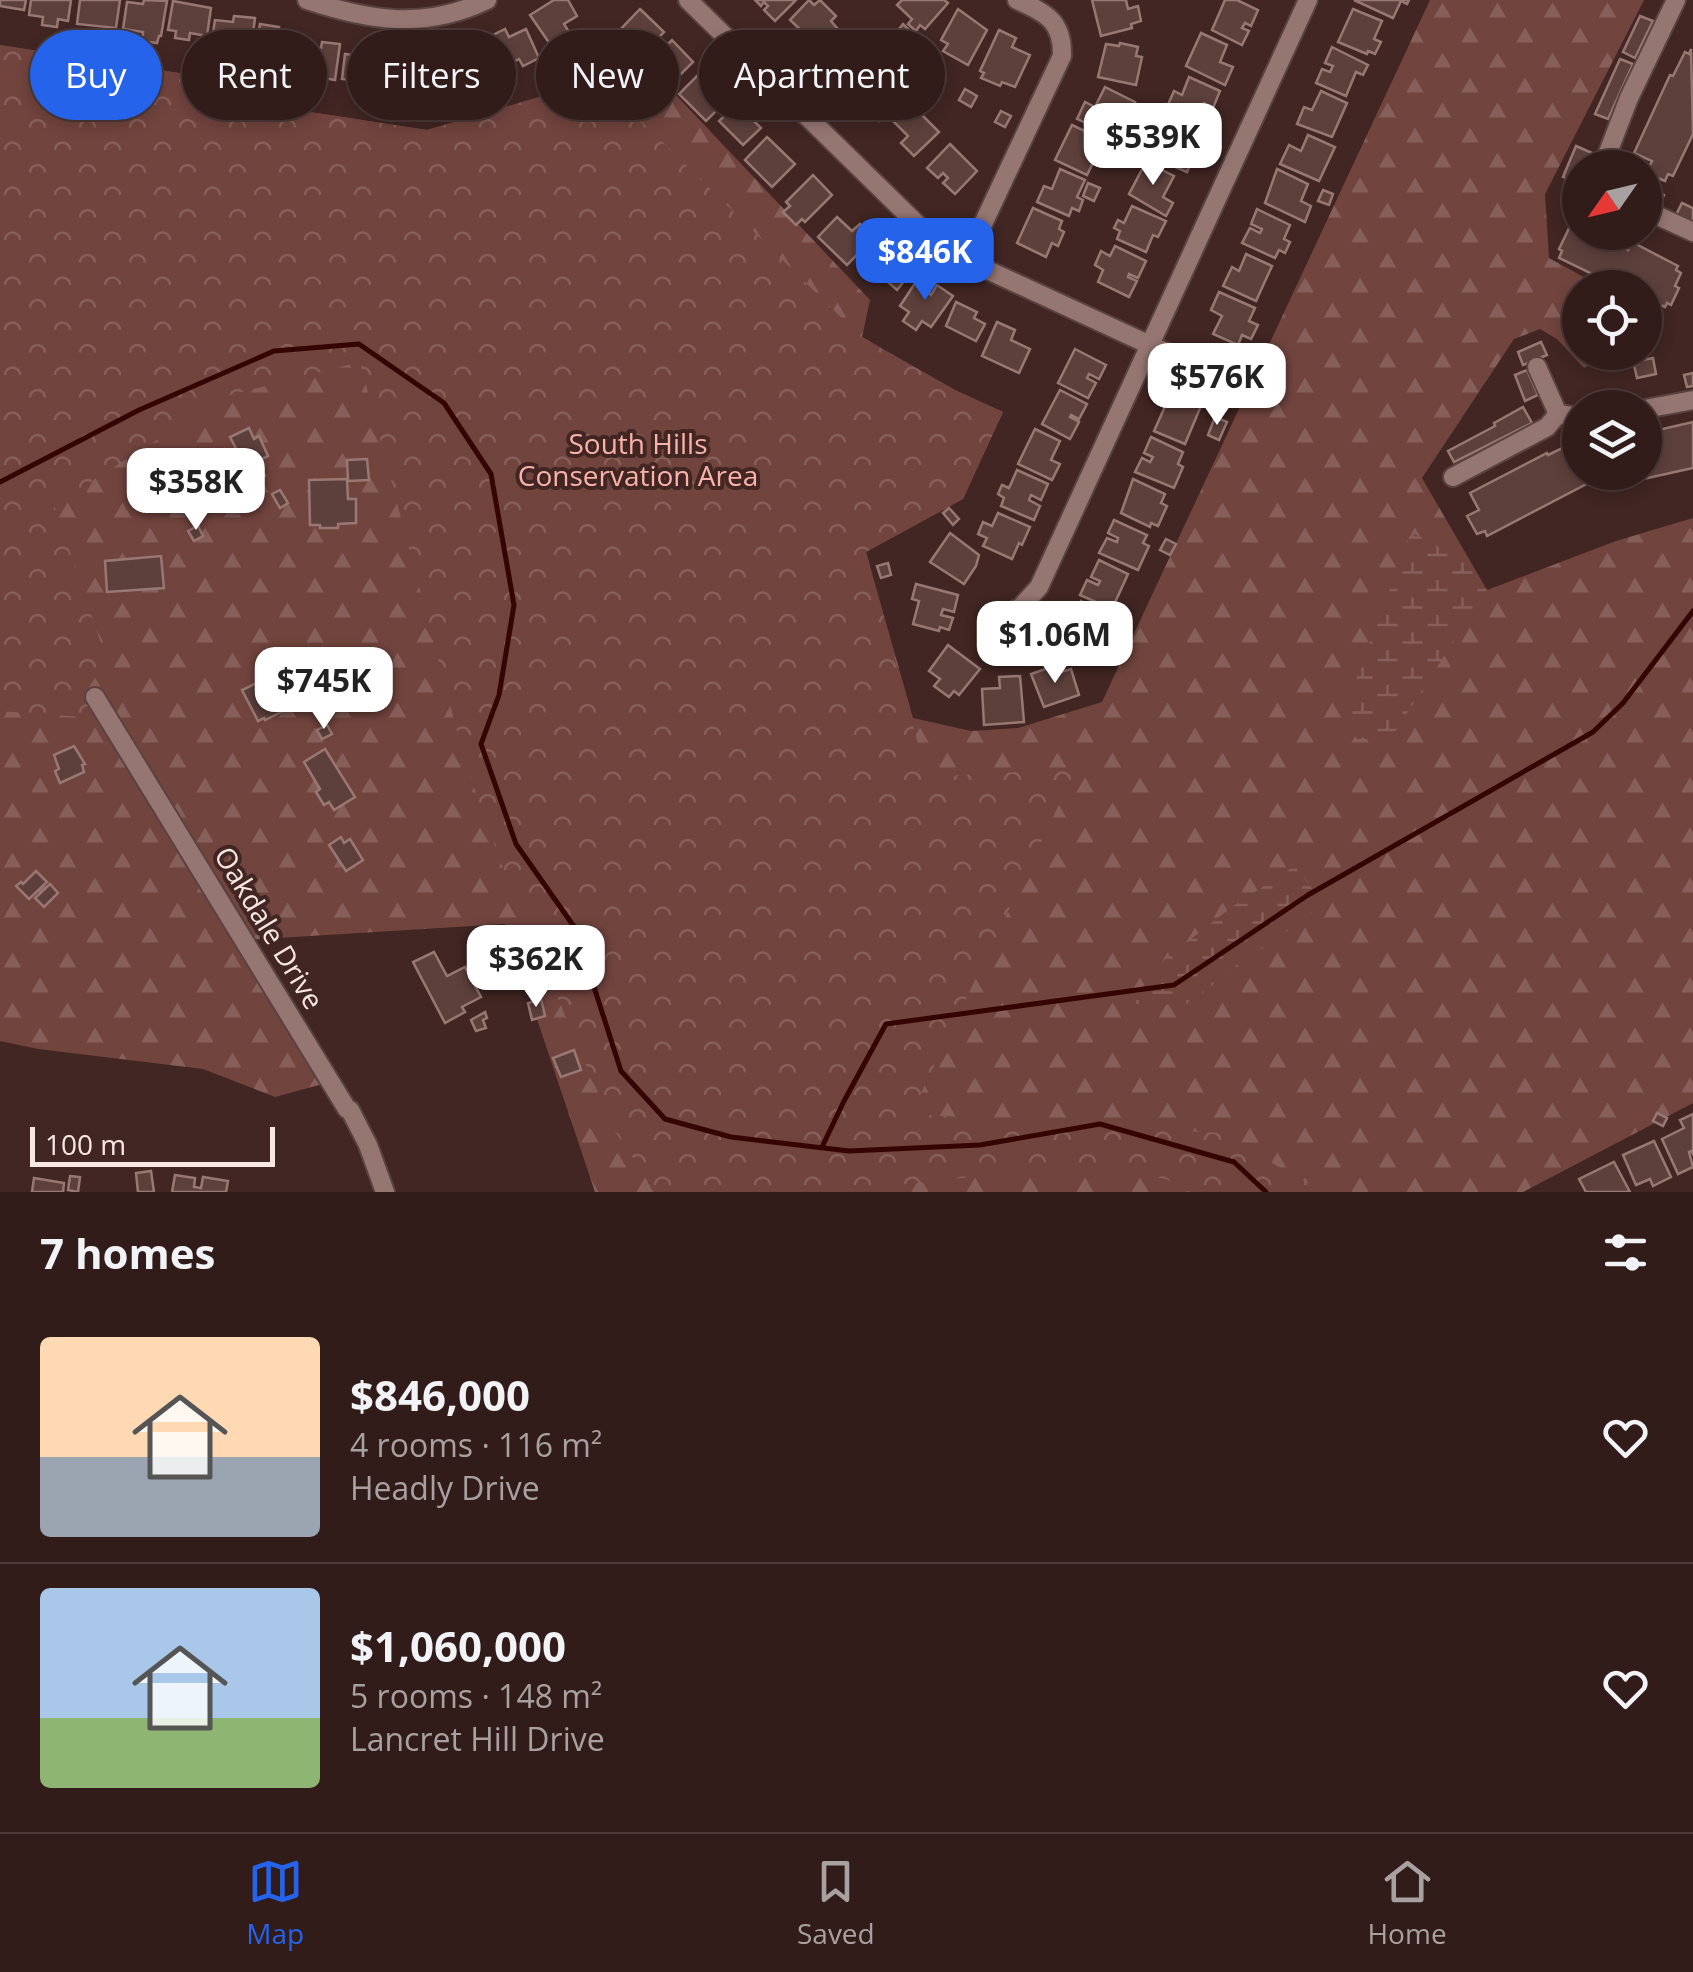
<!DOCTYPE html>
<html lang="en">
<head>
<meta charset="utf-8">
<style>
	:root { --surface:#311c1a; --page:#392523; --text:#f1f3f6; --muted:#a8a1a2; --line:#4c3a39; --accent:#2563eb }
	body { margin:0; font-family:"Open Sans",sans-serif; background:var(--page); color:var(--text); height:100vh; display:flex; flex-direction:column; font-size:38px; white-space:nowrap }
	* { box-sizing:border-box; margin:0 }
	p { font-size:32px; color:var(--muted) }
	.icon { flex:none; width:55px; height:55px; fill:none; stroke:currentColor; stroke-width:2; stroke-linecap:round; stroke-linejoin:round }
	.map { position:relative; height:1192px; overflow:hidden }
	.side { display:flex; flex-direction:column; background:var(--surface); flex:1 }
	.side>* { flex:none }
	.guide { position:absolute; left:30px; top:30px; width:1000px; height:90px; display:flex; gap:20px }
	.needle { width:65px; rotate:236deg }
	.controls { position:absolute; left:1562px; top:150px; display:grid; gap:20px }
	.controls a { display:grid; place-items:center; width:100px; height:100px; border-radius:50%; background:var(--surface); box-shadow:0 5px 15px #0003,0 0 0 2px var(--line); font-size:50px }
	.scale { position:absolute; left:30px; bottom:25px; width:245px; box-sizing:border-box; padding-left:10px; border:5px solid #f9e7e4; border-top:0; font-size:28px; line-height:35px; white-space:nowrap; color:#f9e7e4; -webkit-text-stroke:8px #412623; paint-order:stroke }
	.price { position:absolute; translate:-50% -85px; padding:0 22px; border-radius:20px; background:#fff; color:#222; font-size:32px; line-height:65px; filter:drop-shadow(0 2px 5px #0008) }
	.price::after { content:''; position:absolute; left:50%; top:60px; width:30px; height:22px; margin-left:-15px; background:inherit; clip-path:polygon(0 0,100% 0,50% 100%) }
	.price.on { background:var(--accent); color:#fff }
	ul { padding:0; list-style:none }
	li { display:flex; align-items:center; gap:30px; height:250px; padding:0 40px }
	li+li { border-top:2px solid var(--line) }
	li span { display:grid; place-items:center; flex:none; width:280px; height:200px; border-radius:10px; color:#555 }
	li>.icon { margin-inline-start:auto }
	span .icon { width:120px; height:120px; fill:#fffc; stroke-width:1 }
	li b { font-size:42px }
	h2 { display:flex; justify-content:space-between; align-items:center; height:120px; padding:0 40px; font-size:42px }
	.chip { padding:0 35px; border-radius:45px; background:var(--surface); box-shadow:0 5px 15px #0003,0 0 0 2px var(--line); font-size:35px; line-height:90px }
	.chip.on { background:var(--accent); color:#fff }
	.tab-bar { display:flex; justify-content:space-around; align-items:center; height:140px; border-top:2px solid var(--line); background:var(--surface); font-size:28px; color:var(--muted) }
	.tab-bar a { display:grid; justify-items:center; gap:5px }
	.tab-bar .on { color:var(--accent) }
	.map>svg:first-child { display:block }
	.forest { fill:url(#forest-firs) }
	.wetland { fill:url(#wetland-marsh) }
	.park { fill:url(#park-crowns) }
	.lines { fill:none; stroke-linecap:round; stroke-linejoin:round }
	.stream { stroke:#350504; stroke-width:5 }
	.building { fill:#5d403c; stroke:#997874; stroke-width:2.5 }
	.minor-casing { stroke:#594340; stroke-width:22 }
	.minor { stroke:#967672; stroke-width:18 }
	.labels { text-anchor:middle; stroke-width:8; stroke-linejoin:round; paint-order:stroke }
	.park-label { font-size:28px; fill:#f9b2a8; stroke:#412623 }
	.street-label { font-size:28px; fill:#f9e7e4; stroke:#412623 }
</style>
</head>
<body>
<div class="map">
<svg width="1693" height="1192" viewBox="0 0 1693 1192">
	<defs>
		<pattern id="forest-firs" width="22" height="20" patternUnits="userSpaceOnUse" patternTransform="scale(2.5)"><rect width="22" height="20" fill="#72443e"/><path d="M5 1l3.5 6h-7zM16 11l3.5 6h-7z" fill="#875f5a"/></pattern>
		<pattern id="wetland-marsh" width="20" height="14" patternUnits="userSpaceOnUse" patternTransform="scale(2.5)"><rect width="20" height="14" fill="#72443e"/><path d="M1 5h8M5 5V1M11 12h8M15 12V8" fill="none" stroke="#875f5a"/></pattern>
		<pattern id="park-crowns" width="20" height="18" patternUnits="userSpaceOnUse" patternTransform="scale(2.5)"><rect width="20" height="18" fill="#72443e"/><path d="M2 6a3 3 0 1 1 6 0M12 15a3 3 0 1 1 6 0" fill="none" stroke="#875f5a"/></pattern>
	</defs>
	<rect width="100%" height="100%" fill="#412623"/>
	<path class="forest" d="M1430 0H1644L1545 194 1549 258 1602 287 1580 288V352L1613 353 1584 368 1557 339 1540 329 1514 339 1422 478 1487 590 1616 541 1693 518V1103L1523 1192H595L505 924 245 940 330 1082 275 1097 203 1069 38 1049 0 1041V45L198 76 284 108 427 130 546 95 638 55 870 300 862 337 955 390 1003 412 963 499 866 552 913 718 971 731 1018 728 1102 702Z"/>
	<g class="wetland">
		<path d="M1411 532 1467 562 1487 590 1391 738 1357 739 1342 717Z"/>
		<path d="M1295 866 1324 904 1185 1005 1131 1004 1159 964 1232 907Z"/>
	</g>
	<path class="park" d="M0 45 198 76 284 108 427 130 546 95 580 61 861 337 955 390 1003 412 963 499 866 552 927 777 1076 769 911 1114 1220 1133 1316 1188 1319 1192H1190L1166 1179 1118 1171 1047 1169 879 1187 876 1192H656L614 1130 507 879 466 765 360 362 226 396 54 505 108 664 80 672 98 718 0 711Z"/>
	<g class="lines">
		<g class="stream">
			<path d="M0 482 139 410 274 351 359 344 444 403 491 474 514 605 499 695 481 744 516 844 575 928 621 1071 665 1119 731 1137 849 1151 980 1145 1100 1124 1234 1162 1266 1192"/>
			<path d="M822 1147 844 1101 886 1024 1174 985 1308 895 1593 732 1623 703 1693 611"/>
		</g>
	</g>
	<g class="building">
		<path d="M0 0H26L24 10 0 6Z"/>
		<path d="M31 0H71L68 21 58 19 57 27 42 25 43 17 29 15Z"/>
		<path d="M80 0H120L116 28 77 24Z"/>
		<path d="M144 0 167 1 161 36H159L157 43 142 41 143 32 123 29 127 2 143 4Z"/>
		<path d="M554 0H568L577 16 564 24 569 32 550 44 530 15Z"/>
		<path d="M755 0H796L775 21 764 10 768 6 764 2 761 6Z"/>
		<path d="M809 0 814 5 820 0 836 16 831 21 837 28 811 55 797 41 804 33 790 20Z"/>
		<path d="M902 0H944L948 3 925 29 920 25 916 31 908 24 912 19 897 5Z"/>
		<path d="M1092 0H1126L1128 9 1138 6 1141 21 1131 24 1132 28 1101 36Z"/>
		<path d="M1225 0H1237L1258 10 1251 26 1245 23 1242 28 1249 31 1242 45 1212 30Z"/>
		<path d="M1354 0H1409L1407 4 1401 1 1393 18Z"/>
		<path d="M173 1 211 8 207 36 190 33 189 40 175 38 176 31 168 30Z"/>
		<path d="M640 9 664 32 642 55 618 32Z"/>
		<path d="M958 9 987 30 968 65 943 51 948 44 941 40Z"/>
		<path d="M1353 9 1382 21 1374 39 1381 42 1375 54 1368 51 1367 54 1338 42Z"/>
		<path d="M234 16 255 18 251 49 229 46 228 54 217 53 218 46 211 45 215 20 233 22Z"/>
		<path d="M1640 16 1653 21 1635 58 1623 52Z"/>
		<path d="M260 24 279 27 277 36 297 39 293 64 284 62 283 69 268 67 269 60 254 58Z"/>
		<path d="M903 24 909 30 901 39 895 34Z"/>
		<path d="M505 29 509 37 526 29 539 58 523 66 519 59 502 67 487 38Z"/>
		<path d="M999 30 1016 38 1012 47 1030 55 1015 87 1002 82 1000 86 981 78 984 73 980 71Z"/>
		<path d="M1201 33 1227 45 1220 62 1233 67 1225 85 1186 66Z"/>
		<path d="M853 38 865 49 858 55 868 66 845 89 833 77 840 70 837 68 830 74 818 61 840 39 846 45Z"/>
		<path d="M672 40 693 62 675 80 654 58Z"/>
		<path d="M482 41 490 67 451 79 443 53Z"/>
		<path d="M322 42 340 44 335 80 297 73 301 45 321 48Z"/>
		<path d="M1120 43 1138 47 1136 56 1142 57 1136 85 1098 77 1106 44 1119 46Z"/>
		<path d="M1332 47 1368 65 1363 75 1356 72 1346 96 1316 83 1322 69 1330 72 1333 66 1325 63Z"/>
		<path d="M1691 49 1693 134 1673 176 1668 174 1665 181 1646 173 1652 161 1634 153 1670 75 1673 76 1685 52 1689 54Z"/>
		<path d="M365 51 386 54 381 84 342 79 345 54 365 57Z"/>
		<path d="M413 55 432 56 431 90 400 91V88H391L392 63H413Z"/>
		<path d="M1620 59 1633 64 1608 119 1595 114Z"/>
		<path d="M877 69 904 97 879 121 867 109 876 101 873 98 865 105 853 92Z"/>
		<path d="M703 70 730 97 706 121 679 94Z"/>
		<path d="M1189 77 1220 91 1213 108 1204 103 1202 107 1213 111 1206 128 1174 113 1175 110 1167 107 1174 91 1182 95Z"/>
		<path d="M1105 87 1135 102 1119 138 1077 119 1085 102 1095 107Z"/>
		<path d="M965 89 977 96 971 107 959 100Z"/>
		<path d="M1321 91 1347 103 1332 137 1297 124 1304 107 1312 110Z"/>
		<path d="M911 104 939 132 914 156 901 143 908 136 894 122Z"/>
		<path d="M735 106 744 116 747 114 761 128 743 145 719 121Z"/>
		<path d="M1001 111 1011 116 1005 127 995 122Z"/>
		<path d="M1171 122 1203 136 1196 152 1182 145 1180 149 1194 156 1187 172 1155 158Z"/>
		<path d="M1072 125 1104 140 1087 175 1055 160Z"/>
		<path d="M1308 135 1335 147 1319 181 1280 164 1289 145 1301 151Z"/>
		<path d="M767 137 795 164 772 187 745 160Z"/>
		<path d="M950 144 977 171 955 194 943 183 948 178 943 173 938 178 927 168Z"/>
		<path d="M1576 146 1592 153 1586 168H1580L1578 184 1563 177Z"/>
		<path d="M1146 162 1174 176 1163 197 1173 203 1166 216 1129 194Z"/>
		<path d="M1060 169 1085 180 1077 197 1083 200 1079 211 1072 208 1069 216 1037 202 1044 186 1052 189Z"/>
		<path d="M1277 169 1308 184 1301 201 1311 206 1305 222 1265 203Z"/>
		<path d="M813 175 832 195 805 222 802 219 796 225 783 212 790 206 786 202Z"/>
		<path d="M1088 183 1100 188 1094 201 1083 196Z"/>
		<path d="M1645 186 1664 195 1658 207 1645 201Z"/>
		<path d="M1323 190 1333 194 1329 205 1318 201Z"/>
		<path d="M1682 203 1693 208V223L1676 215Z"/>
		<path d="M1132 206 1166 221 1158 237 1153 235 1146 252 1117 239 1120 231 1114 228 1118 220 1124 223Z"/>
		<path d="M1033 208 1062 221 1059 229 1064 232 1058 246 1052 243 1046 257 1017 243Z"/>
		<path d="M1257 209 1290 225 1284 239 1290 242 1285 253 1279 250 1275 258 1242 243 1250 228 1260 233 1262 229 1251 224Z"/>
		<path d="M837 217 852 231 860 224 874 237 847 265 818 237Z"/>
		<path d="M1574 218 1580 221V232H1612L1629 240 1625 248 1628 250 1632 242 1678 266 1676 270 1681 273 1675 286 1679 288 1671 305 1667 303 1665 307 1645 297V288H1621L1559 258 1562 251 1559 249Z"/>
		<path d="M1115 246 1146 261 1138 278 1129 274 1128 277 1137 281 1129 297 1098 282 1103 270 1095 265 1101 251 1110 256Z"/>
		<path d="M885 249 913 270 897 290 871 267Z"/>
		<path d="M1246 254 1272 266 1256 301 1223 286 1232 267 1239 271Z"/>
		<path d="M921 274 934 283 928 292 931 295 937 285 953 296 931 327 922 321 916 330 903 321 909 312 900 306Z"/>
		<path d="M1219 292 1255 308 1249 321 1258 325 1251 339 1242 335 1238 345 1213 334 1222 316 1211 310Z"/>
		<path d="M956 302 977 312 974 318 985 324 976 341 946 326Z"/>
		<path d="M997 322 1015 330 1011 340 1030 349 1019 373 982 356Z"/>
		<path d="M1541 342 1547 355 1523 365 1518 352Z"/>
		<path d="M1075 349 1106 365 1099 379 1089 374 1087 378 1096 383 1088 398 1058 383Z"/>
		<path d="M1653 358 1656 374 1637 378 1634 365 1638 364V361Z"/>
		<path d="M1527 370 1538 395 1525 401 1515 375Z"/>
		<path d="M1693 373V386L1687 387 1684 375Z"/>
		<path d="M1060 390 1087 404 1079 419 1071 415 1070 417 1079 422 1070 439 1042 424Z"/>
		<path d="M1171 393 1201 406 1185 444 1154 431Z"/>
		<path d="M1523 407 1532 423 1454 462 1448 451 1495 426 1494 423Z"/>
		<path d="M1215 417 1227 422 1219 440 1208 435Z"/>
		<path d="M1693 422V468L1616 485 1614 480 1606 482 1604 472H1645V433Z"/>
		<path d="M249 428 254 439 259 436 268 456 258 461 265 476 240 488 243 494 206 512 192 482 241 458 230 437Z"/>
		<path d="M1035 429 1060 441 1051 460 1060 464 1052 480 1018 464Z"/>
		<path d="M1151 437 1183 452 1178 464 1183 467 1174 488 1135 472 1142 458 1150 462 1153 457 1144 453Z"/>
		<path d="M1573 443 1575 448 1580 445V472H1600L1596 474 1598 478 1487 536 1485 531 1477 534 1467 516 1479 510 1470 493 1547 453 1548 455Z"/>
		<path d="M367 459 369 480 348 481 347 460Z"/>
		<path d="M1017 470 1048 484 1041 500 1031 495 1029 500 1040 506 1034 520 1001 506 1004 498 998 494 1002 485 1009 488Z"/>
		<path d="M347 479 348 499H356V523L338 524V528H320V525H310L309 480Z"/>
		<path d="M1133 479 1165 494 1161 503 1167 506 1158 526 1151 523 1150 527 1121 513Z"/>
		<path d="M280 490 288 503 280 508 272 494Z"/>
		<path d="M949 508 959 519 953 525 943 513Z"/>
		<path d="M998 513 1030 527 1022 545 1019 543 1012 559 983 546 987 538 978 534 983 522 992 526Z"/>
		<path d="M1114 520 1147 535 1143 543 1149 546 1138 570 1099 553 1107 538 1117 542 1118 538 1108 533Z"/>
		<path d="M198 526 203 536 194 541 188 531Z"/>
		<path d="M950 533 979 555 976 566 964 584 930 562Z"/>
		<path d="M1166 539 1176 544 1170 555 1160 550Z"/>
		<path d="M161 556 164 588 107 592 105 561Z"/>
		<path d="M1099 560 1128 574 1112 609 1080 595 1087 580 1098 585 1100 581 1091 577Z"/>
		<path d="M888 563 891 575 881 578 877 566Z"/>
		<path d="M916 584 958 595 954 612 943 609 941 615 953 618 949 630 940 627 939 631 913 624 919 601 912 599Z"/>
		<path d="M1081 601 1109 616 1099 636 1107 640 1099 656 1061 638 1070 622 1078 626 1081 620 1073 616Z"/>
		<path d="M948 645 980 669 959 695 954 691 949 697 934 686 940 679 929 671Z"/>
		<path d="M1051 667 1054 674 1071 669 1079 695 1044 707 1031 674Z"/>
		<path d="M1020 676 1024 722 984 725 982 689 1000 688 999 677Z"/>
		<path d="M290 680 298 697 293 700 295 705 265 720 264 718 258 721 242 690 261 681 266 692Z"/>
		<path d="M327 725 332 734 322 739 317 730Z"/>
		<path d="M74 746 85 764 82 765 84 772 60 783 55 771 59 769 54 755Z"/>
		<path d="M325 749 355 797 334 810 329 802 324 805 316 792 320 789 304 762Z"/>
		<path d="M341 837 344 843 350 839 363 860 346 871 329 845Z"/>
		<path d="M36 871 47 882 29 899 16 886 21 882 23 884Z"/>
		<path d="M50 884 58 893 44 907 35 898Z"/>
		<path d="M515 947 527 972 504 983 492 959Z"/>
		<path d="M434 952 447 976 465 967 481 997 462 1007 465 1012 445 1023 413 962Z"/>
		<path d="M541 999 545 1016 532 1020 528 1003Z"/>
		<path d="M485 1012 487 1018 483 1020 486 1028 476 1031 471 1020Z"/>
		<path d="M574 1050 581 1070 561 1077 553 1058Z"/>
		<path d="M1657 1113 1667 1118 1663 1126 1653 1121Z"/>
		<path d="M1693 1114V1154L1691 1151 1689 1152 1693 1167 1678 1174 1662 1139 1684 1128 1680 1120Z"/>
		<path d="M1654 1141 1671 1177 1653 1186 1650 1179 1636 1185 1623 1155Z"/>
		<path d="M1614 1162 1630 1192H1586L1579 1179Z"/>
		<path d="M151 1171 154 1192H138L136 1173Z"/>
		<path d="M175 1175 195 1178 194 1187 201 1188 203 1177 228 1181 226 1192H172Z"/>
		<path d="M70 1176 80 1177 78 1192 68 1190Z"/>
		<path d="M34 1178 64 1183 63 1192H32Z"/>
	</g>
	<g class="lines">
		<g class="minor-casing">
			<g id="minor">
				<path d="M307 0C370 21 425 30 487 0"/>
				<path d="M688 0 919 226 966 260 1245 389"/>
				<path d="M1602 168 1629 98 1676 0"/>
				<path d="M1645 210 1693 232"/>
				<path d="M966 260 1062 56C1063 21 1046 13 1017 0"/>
				<path d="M1537 367 1558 414 1580 417"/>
				<path d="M1645 409 1693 400"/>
				<path d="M1453 477 1547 427 1558 414"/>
				<path d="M1007 614 1021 607 1039 587 1308 0"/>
				<path d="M95 697 347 1109 350 1110 368 1145 385 1192"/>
			</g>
		</g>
		<use href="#minor" class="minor"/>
	</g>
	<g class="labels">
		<g class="park-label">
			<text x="638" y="454">South Hills<tspan x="638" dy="32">Conservation Area</tspan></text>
		</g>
		<g class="street-label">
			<text transform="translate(269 928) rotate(59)" y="10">Oakdale Drive</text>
		</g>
	</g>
</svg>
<div class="controls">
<a><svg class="needle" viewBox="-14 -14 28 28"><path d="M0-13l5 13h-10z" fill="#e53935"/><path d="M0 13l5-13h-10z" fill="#a8a1a2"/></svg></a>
<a><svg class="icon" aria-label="locate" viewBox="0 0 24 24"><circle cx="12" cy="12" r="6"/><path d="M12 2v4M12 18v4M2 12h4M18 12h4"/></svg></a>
<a><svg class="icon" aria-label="layers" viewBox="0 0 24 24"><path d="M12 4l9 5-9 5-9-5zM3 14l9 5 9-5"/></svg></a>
</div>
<div class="scale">100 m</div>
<b class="price" style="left:1153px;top:188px">$539K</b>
<b class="price on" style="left:925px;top:303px">$846K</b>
<b class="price" style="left:1217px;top:428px">$576K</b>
<b class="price" style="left:196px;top:533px">$358K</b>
<b class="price" style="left:1055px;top:686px">$1.06M</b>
<b class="price" style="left:324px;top:732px">$745K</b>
<b class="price" style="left:536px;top:1010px">$362K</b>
<div class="guide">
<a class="chip on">Buy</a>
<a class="chip">Rent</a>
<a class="chip">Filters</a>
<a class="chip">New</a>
<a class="chip">Apartment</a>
</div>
</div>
<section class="side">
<h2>7 homes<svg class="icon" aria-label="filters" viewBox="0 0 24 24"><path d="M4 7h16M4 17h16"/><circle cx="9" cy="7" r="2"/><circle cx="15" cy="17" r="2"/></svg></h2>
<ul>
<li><span style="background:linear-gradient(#ffd9b3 60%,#9aa5b1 0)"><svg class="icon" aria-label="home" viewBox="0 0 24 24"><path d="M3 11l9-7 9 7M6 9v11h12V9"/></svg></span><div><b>$846,000</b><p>4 rooms · 116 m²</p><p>Headly Drive</p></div><svg class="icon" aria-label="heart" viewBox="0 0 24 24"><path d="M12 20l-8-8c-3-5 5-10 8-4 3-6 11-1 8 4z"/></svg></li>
<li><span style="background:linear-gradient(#a9c7e8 65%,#8fb573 0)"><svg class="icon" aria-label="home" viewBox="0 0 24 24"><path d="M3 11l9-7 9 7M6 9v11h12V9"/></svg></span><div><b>$1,060,000</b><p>5 rooms · 148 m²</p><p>Lancret Hill Drive</p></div><svg class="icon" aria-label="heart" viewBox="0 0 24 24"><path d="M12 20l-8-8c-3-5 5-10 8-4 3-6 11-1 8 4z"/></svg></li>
</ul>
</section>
<nav class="tab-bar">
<a class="on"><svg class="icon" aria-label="map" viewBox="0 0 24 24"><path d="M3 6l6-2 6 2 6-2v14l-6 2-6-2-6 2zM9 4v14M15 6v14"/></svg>Map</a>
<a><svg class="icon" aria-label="saved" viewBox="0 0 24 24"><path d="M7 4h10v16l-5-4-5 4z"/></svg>Saved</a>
<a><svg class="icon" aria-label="home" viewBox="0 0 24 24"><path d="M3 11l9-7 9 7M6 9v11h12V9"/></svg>Home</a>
</nav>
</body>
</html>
